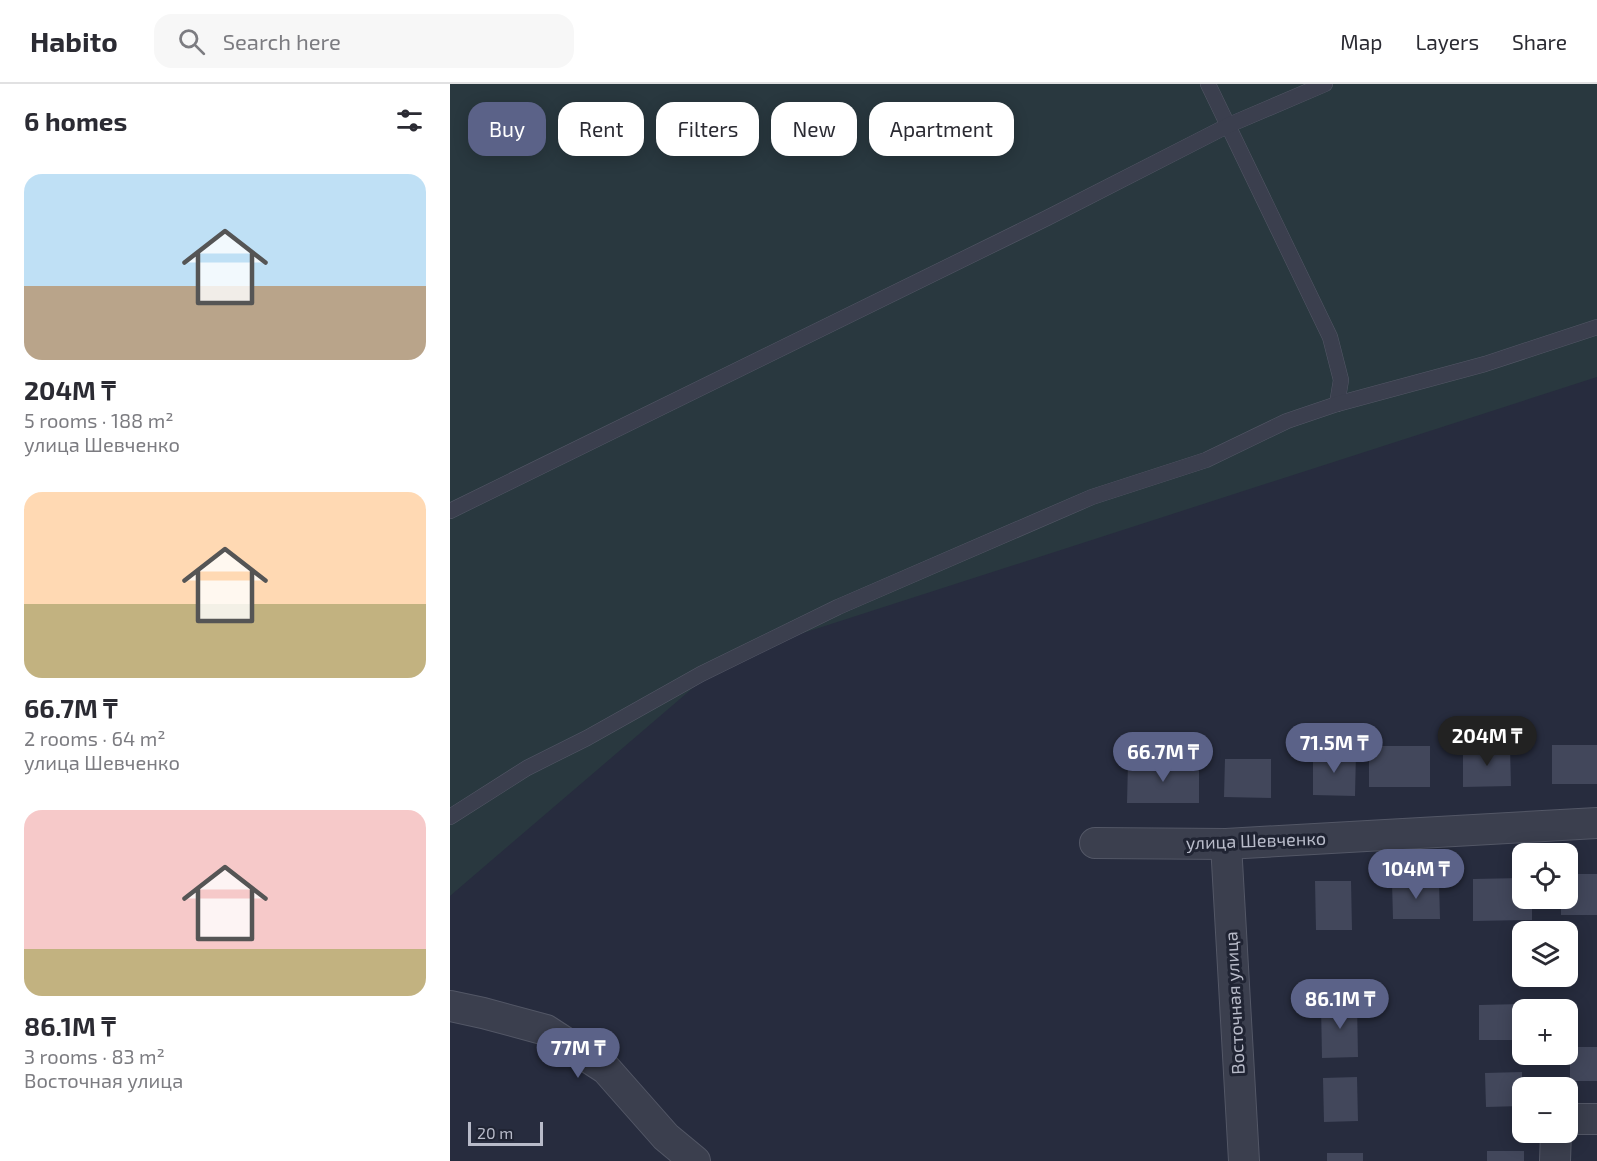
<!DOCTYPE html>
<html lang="en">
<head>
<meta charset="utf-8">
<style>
	:root { --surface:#fff; --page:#f7f7f7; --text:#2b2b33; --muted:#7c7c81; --line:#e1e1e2; --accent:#5b6288 }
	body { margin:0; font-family:"Exo 2",sans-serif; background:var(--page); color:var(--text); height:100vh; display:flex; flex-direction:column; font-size:22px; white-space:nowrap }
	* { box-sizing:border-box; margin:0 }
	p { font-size:20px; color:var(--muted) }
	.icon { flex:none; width:33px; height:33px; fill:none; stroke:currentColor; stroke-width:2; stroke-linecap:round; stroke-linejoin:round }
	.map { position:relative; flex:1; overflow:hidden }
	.side { display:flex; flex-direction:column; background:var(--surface); width:450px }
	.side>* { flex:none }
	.hud { position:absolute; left:18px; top:18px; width:570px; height:54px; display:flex; gap:12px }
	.tools { position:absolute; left:1062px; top:759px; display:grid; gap:12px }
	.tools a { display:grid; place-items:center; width:66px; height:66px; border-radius:12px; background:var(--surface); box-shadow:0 3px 15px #0003; font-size:30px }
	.scale { position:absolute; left:18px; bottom:15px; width:75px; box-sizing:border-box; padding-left:6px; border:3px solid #b8bbc9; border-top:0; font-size:16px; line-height:21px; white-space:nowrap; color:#b8bbc9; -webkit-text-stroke:4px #202433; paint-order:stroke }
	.price { position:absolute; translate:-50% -51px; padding:0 14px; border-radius:21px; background:var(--accent); color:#fff; font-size:20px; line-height:39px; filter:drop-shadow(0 2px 3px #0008) }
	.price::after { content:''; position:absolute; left:50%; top:36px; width:18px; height:14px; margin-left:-9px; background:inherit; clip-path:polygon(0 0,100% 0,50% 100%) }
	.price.selected { background:#222; color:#fff }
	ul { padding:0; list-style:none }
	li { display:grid; align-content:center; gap:12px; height:318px; padding:0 24px }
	li span { display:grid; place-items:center; height:186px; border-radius:18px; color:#555 }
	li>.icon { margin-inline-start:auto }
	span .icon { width:108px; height:108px; fill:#fffc; stroke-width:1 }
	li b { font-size:26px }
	h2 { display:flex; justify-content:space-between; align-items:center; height:72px; padding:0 24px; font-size:26px }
	.tag { padding:0 21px; border-radius:18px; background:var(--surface); box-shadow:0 3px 15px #0003; font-size:21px; line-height:54px }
	.tag.selected { background:var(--accent); color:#fff }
	header { display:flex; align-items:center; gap:36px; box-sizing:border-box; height:84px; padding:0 30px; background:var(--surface); border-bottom:2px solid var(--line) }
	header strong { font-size:28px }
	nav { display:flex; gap:33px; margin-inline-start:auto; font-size:21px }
	.search { width:420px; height:54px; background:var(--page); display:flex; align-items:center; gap:15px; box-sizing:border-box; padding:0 21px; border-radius:18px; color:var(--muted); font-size:22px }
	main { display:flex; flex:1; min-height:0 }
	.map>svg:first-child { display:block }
	.green { fill:#29383f }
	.building { fill:#42475b }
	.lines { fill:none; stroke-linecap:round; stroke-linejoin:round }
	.service-casing { stroke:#535766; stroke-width:16 }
	.minor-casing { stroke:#535766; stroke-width:32 }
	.service { stroke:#3b3f4e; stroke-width:15 }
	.minor { stroke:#3b3f4e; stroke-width:30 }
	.labels { text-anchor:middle; stroke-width:6; stroke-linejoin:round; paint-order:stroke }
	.street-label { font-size:18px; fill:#b8bbc9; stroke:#202433 }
</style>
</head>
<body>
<header>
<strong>Habito</strong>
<div class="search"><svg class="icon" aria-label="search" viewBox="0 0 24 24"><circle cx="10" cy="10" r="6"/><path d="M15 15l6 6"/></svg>Search here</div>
<nav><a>Map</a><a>Layers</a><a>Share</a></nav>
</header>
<main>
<section class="side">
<h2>6 homes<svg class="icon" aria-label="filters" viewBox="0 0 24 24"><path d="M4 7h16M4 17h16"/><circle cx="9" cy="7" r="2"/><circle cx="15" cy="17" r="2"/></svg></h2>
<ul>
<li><span style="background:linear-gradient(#bfe0f5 60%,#b9a48a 0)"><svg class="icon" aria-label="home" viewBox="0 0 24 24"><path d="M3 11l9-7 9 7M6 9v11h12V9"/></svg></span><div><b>204M ₸</b><p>5 rooms · 188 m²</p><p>улица Шевченко</p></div></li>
<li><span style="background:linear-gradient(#ffd9b3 60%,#c2b280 0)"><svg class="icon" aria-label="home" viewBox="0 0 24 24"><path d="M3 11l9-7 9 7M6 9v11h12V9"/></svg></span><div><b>66.7M ₸</b><p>2 rooms · 64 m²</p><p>улица Шевченко</p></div></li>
<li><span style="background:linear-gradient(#f6c9c9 75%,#c2b280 0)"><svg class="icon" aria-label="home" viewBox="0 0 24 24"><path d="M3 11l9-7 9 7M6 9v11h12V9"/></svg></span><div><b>86.1M ₸</b><p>3 rooms · 83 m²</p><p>Восточная улица</p></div></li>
</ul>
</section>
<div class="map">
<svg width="1147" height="1077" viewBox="0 0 1147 1077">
	<rect width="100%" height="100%" fill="#272c3e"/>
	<path class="green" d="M0 0H1147V293L279 573 0 812Z"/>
	<g class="building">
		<rect x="1102" y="661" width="45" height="39"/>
		<rect x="919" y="662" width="61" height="41"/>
		<path d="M1060 663 1061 702 1013 703V664Z"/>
		<path d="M863 668H906L905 712 863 711Z"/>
		<path d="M775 675H821V714L774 713Z"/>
		<path d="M678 679H749V719H677Z"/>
		<path d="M1118 790H1147V831H1111V814H1118Z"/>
		<path d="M1072 794V814H1082V836L1023 837V795Z"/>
		<path d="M865 797H901L902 846H866Z"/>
		<path d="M942 798H989L990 835H943Z"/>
		<path d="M907 919 908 973 872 974 871 920Z"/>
		<path d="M1072 920V956H1029V921Z"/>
		<rect x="1120" y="963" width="27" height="34"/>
		<path d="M1072 988V1022L1036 1023 1035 989Z"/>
		<path d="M907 993 908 1037 874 1038 873 994Z"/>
		<rect x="1037" y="1067" width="37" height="10"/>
		<rect x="877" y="1069" width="36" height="8"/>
	</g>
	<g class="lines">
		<g class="service-casing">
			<g id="service">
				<path d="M758 0 880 253 891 296 887 320"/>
				<path d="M0 427 597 134 779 41 875 0"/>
				<path d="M0 733 77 684 137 654 251 590 388 523 642 413 756 376 837 337 887 320 1035 280 1147 243"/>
			</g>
		</g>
		<g class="minor-casing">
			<g id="minor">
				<path d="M645 759 776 760 1147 739"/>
				<path d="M776 760 794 1077"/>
				<path d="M0 922 33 929 96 946 156 985 216 1053 245 1077"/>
				<path d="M1118 1035H1147"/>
				<path d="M1105 1077 1106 1048"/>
			</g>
		</g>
		<use href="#service" class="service"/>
		<use href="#minor" class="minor"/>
	</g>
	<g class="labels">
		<g class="street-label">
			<text transform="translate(806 757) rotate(-2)" y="6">улица Шевченко</text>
			<text transform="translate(785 919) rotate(-93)" y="6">Восточная улица</text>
		</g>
	</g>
</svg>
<div class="tools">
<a><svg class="icon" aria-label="locate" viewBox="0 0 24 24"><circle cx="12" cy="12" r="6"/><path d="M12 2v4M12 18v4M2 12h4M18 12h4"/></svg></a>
<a><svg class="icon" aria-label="layers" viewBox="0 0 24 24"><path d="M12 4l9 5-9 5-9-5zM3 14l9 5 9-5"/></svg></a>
<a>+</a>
<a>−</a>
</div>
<div class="scale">20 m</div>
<b class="price selected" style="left:1037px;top:683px">204M ₸</b>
<b class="price" style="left:884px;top:690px">71.5M ₸</b>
<b class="price" style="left:713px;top:699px">66.7M ₸</b>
<b class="price" style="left:966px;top:816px">104M ₸</b>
<b class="price" style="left:890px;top:946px">86.1M ₸</b>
<b class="price" style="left:128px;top:995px">77M ₸</b>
<div class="hud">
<a class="tag selected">Buy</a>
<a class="tag">Rent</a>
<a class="tag">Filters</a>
<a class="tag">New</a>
<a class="tag">Apartment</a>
</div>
</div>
</main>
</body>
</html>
